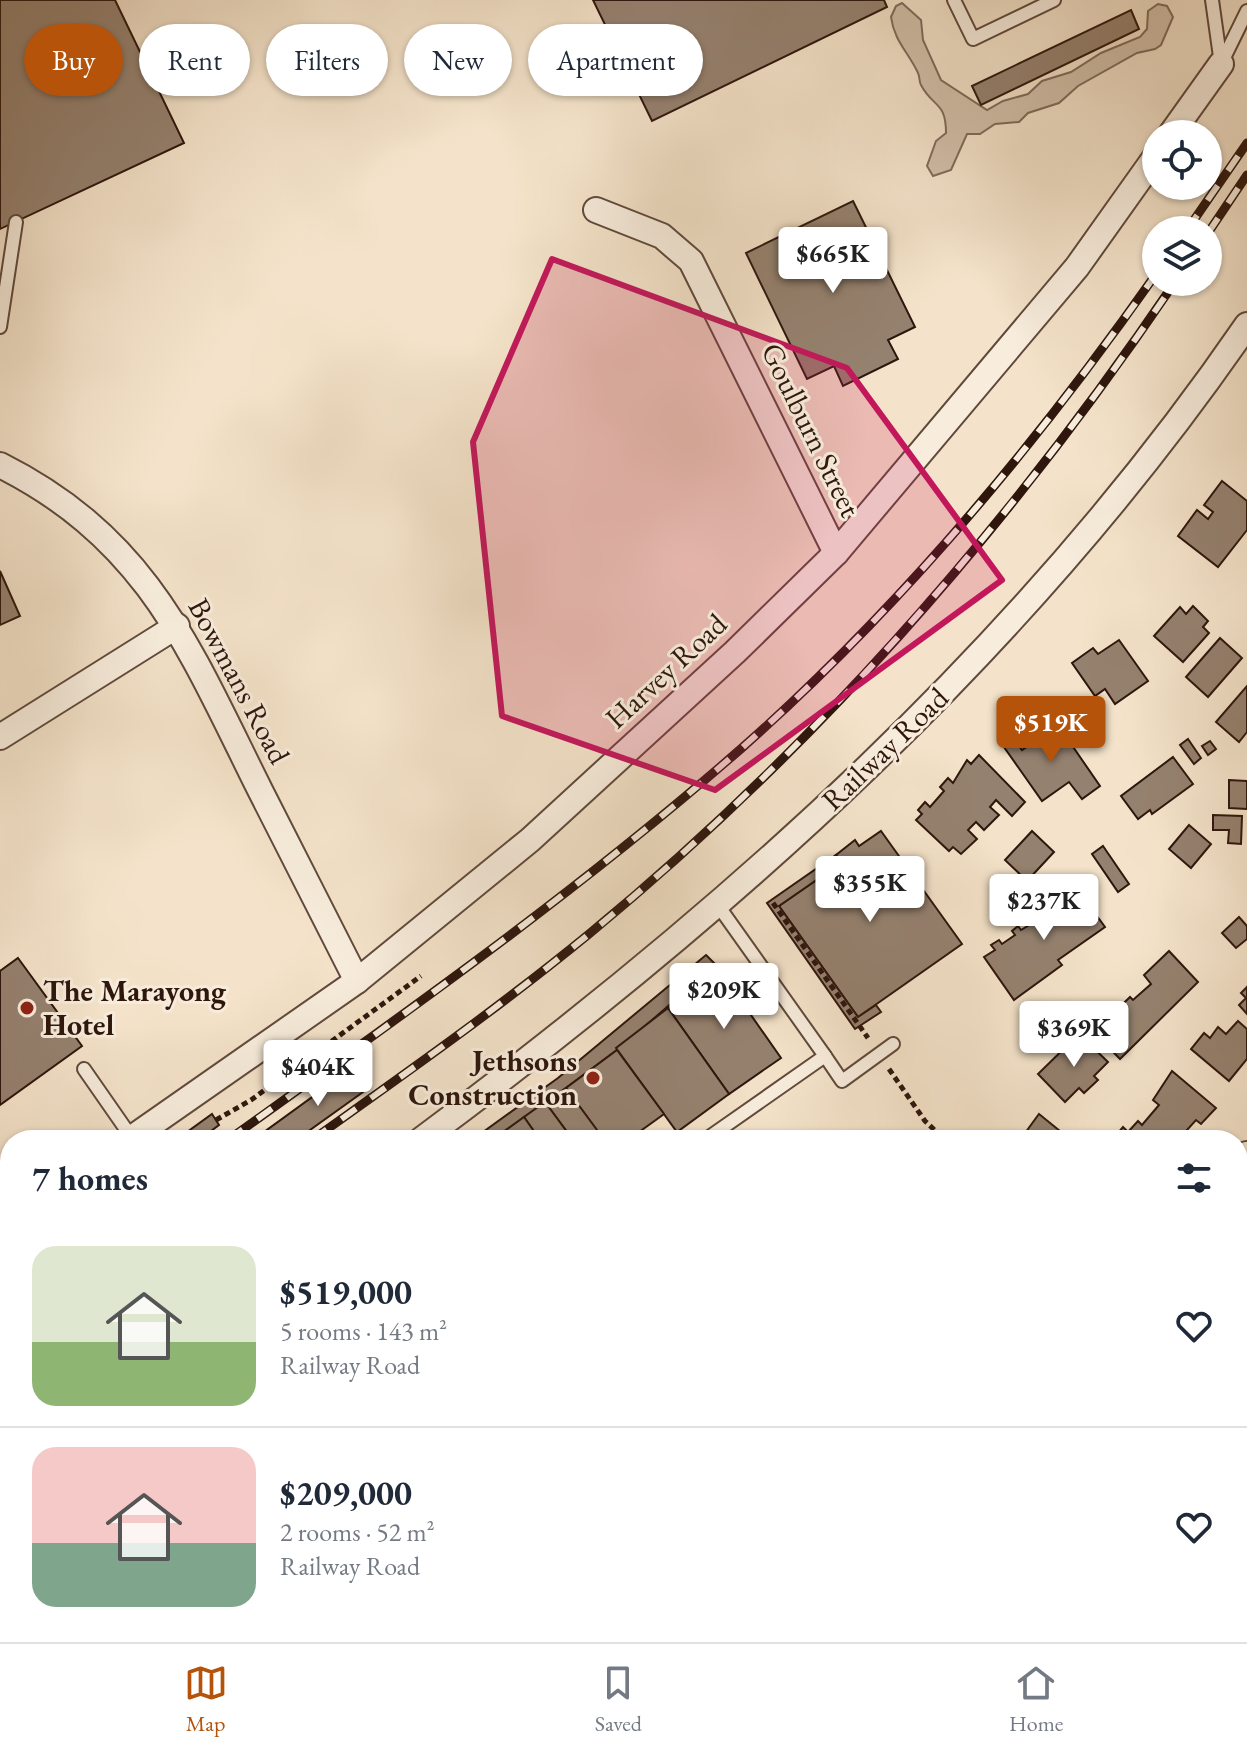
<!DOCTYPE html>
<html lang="en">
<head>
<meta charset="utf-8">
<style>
	:root { --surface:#fff; --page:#f6f6f7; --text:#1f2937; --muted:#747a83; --line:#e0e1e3; --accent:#b45309 }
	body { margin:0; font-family:"EB Garamond",serif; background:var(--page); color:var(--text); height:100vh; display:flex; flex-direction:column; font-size:30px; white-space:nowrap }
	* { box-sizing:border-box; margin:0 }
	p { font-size:26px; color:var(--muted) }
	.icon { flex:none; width:44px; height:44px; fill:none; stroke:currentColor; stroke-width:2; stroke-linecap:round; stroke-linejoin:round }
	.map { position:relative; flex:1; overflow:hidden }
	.details { position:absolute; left:0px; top:1130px; width:1248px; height:512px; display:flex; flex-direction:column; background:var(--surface); border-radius:32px 32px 0 0; box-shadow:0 2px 6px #0004 }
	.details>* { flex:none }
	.banner { position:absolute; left:24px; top:24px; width:800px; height:72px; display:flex; gap:16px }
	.fabs { position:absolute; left:1142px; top:120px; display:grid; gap:16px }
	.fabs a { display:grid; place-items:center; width:80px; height:80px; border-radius:50%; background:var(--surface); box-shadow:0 2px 6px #0004; font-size:40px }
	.price { position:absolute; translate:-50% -68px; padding:0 18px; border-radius:8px; background:#fff; color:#222; font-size:26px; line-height:52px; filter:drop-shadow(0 2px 4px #0008) }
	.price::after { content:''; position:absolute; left:50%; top:48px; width:24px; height:18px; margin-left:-12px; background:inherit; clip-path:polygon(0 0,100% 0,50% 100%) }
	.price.on { background:var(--accent); color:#fff }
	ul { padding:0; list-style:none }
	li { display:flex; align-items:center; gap:24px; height:200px; padding:0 32px }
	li+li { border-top:2px solid var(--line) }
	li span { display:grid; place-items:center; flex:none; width:224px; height:160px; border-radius:24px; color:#555 }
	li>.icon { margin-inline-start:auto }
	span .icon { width:96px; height:96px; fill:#fffc; stroke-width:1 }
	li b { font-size:34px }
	h2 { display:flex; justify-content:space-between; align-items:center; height:96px; padding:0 32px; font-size:34px }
	.pill { padding:0 28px; border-radius:36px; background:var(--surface); box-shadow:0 2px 6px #0004; font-size:28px; line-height:72px }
	.pill.on { background:var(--accent); color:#fff }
	.tabs { display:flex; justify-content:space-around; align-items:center; height:112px; border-top:2px solid var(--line); background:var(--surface); font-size:22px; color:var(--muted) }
	.tabs a { display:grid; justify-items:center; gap:4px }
	.tabs .on { color:var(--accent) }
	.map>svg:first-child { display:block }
	.green { fill:#d2c0aa; stroke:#806b5c; stroke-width:2 }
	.building { fill:#95816f; stroke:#2e160d; stroke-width:2 }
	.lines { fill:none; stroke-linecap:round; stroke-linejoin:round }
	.lane-casing { stroke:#60493c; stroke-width:16 }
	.street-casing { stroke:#60493c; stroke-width:28 }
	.secondary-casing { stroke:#2e160d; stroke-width:38 }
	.path { stroke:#2e160d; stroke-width:5; stroke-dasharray:6 4; stroke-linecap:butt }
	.lane { stroke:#f8eddd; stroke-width:12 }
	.street { stroke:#f8eddd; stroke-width:24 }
	.secondary { stroke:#f8eddd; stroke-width:34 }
	.rail-casing { stroke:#2e160d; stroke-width:9 }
	.rail { stroke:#f8eddd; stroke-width:6; stroke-dasharray:18; stroke-linecap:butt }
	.marked { fill:#c2185b; fill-opacity:0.2; stroke:#c2185b; stroke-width:6; stroke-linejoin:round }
	.poi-dot { fill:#8f2418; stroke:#f8eddd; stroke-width:3 }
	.labels { text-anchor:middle; stroke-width:6; stroke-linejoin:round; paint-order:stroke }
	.street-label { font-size:30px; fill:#2e160d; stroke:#f8eddd }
	.poi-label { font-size:30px; font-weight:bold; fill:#2e160d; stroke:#f8eddd; text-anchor:start }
</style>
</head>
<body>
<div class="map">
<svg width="1247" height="1642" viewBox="0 0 1247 1642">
	<rect width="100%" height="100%" fill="#f4e3ca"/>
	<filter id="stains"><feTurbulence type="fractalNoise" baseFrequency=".0025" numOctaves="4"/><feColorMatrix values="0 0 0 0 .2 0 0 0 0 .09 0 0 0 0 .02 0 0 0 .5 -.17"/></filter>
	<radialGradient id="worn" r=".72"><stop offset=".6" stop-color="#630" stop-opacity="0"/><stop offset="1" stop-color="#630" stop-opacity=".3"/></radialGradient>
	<path class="green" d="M902 3 921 20 923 40 941 80 987 110 1003 101 1028 94 1042 81 1071 72 1101 53 1140 37 1147 29 1148 11 1158 4 1167 6 1173 17 1161 45 1155 49 1137 53 1078 86 1059 103 1028 113 1019 122 995 124 980 134H967L951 170 933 176 927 166 936 141 946 133C946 101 933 108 921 85 919 82 920 77 918 73 909 53 894 41 891 17L896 6Z"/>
	<g class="building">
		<path d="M0 0H115L184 143 0 229Z"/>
		<path d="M593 0H884L887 7 652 121Z"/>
		<path d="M1131 10 1139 29 981 105 972 86Z"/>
		<path d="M853 201 915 327 888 340 898 359 843 386 834 366 807 379 746 253Z"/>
		<path d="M1222 481 1247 501V530L1218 567 1178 536 1197 510 1208 519 1213 512 1204 505Z"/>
		<path d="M0 571 20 616 0 625Z"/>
		<path d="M1193 606 1208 621 1203 627 1209 633 1183 662 1154 636 1180 607 1186 614Z"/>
		<path d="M1220 638 1242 658 1208 697 1186 677Z"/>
		<path d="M1119 640 1148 681 1115 704 1105 689 1095 696 1072 663 1093 648 1098 654Z"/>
		<path d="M1247 686V732L1239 742 1216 722Z"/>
		<path d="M1058 725 1100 786 1082 799 1069 782 1042 801 999 740 1010 733 1022 750Z"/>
		<path d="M1188 739 1201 758 1194 764 1180 745Z"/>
		<path d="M1210 741 1216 749 1208 755 1202 746Z"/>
		<path d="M979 755 1025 802 1012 816 996 800 990 807 999 815 984 830 976 822 968 830 977 839 961 854 953 847 949 851 916 820 922 814 918 810 925 802 930 807 944 791 940 787 948 778 953 783 967 760 971 764Z"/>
		<path d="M1173 757 1193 784 1152 814 1150 810 1138 819 1121 796Z"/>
		<path d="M1229 780 1247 781V809L1229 808Z"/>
		<path d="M1213 815 1242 816 1241 844 1228 843 1229 830H1213Z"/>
		<path d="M1189 825 1211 844 1191 868 1169 849Z"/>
		<path d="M881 831 962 944 858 1017 779 906 841 863 836 855 855 840 859 846Z"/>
		<path d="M1032 831 1054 852 1027 881 1005 860Z"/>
		<path d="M1103 846 1129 884 1118 892 1092 854Z"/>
		<path d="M836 855 841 863 779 906 858 1017 876 1005 881 1012 855 1029 767 903Z"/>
		<path d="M1075 886 1105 927 1058 960 1062 965 1014 1000 984 957 995 950 991 945 999 940 1002 944 1015 935 1012 931 1018 926 1021 930 1031 924 1028 920 1035 914 1032 911 1038 907 1040 910 1058 898 1055 895 1062 889 1065 893Z"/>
		<path d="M1239 917 1247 926V939L1236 948 1222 933Z"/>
		<path d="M1169 951 1198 982 1120 1059 1094 1032 1130 997 1133 1000 1151 984 1144 975Z"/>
		<path d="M706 955 716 965 617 1050 496 1140H472L558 1078Z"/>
		<path d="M18 958 82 1046 0 1105V971Z"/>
		<path d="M716 965 781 1058 729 1094 668 1008Z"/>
		<path d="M1247 987V1014L1239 1005 1246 998 1241 993Z"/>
		<path d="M668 1008 729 1094 677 1132 616 1048Z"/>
		<path d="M1238 1021 1247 1029V1059L1229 1081 1191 1049 1204 1033 1210 1038 1218 1027 1226 1034Z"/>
		<path d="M1079 1034 1108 1062 1094 1076 1098 1080 1084 1093 1079 1088 1065 1102 1038 1074Z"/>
		<path d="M617 1050 664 1114 628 1140H604L566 1088Z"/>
		<path d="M355 1066 370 1087 296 1140H253Z"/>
		<path d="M1172 1071 1216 1108 1201 1124 1196 1120 1178 1140H1112L1123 1127 1128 1132 1138 1121 1142 1125 1159 1105 1153 1100Z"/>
		<path d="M566 1088 597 1130 583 1140H573L545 1102Z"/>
		<path d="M545 1102 573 1140H540L524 1117Z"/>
		<path d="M212 1114 219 1125 199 1140H176Z"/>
		<path d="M1039 1114 1071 1140H1020Z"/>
		<path d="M524 1117 540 1140H509L504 1134 503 1132Z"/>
		<path d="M1247 1246V1280L1238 1258 1245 1254 1242 1249Z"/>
		<path d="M1245 1611 1247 1633 1234 1642H1210L1203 1632H1238V1616Z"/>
		<path d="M394 1632H467L472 1639 401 1642Z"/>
		<path d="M711 1632H733L719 1642Z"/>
		<path d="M771 1632H802L809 1642H779Z"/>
		<path d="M837 1632H893L879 1642H844Z"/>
		<path d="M909 1632H917L924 1642H894Z"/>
		<path d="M1136 1632H1169L1176 1642H1143Z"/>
	</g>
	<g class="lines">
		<g class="lane-casing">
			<g id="lane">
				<path d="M954 0 973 39 1054 0"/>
				<path d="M1212 0 1221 64"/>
				<path d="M1221 64 1247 11"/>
				<path d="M0 327 16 222"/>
				<path d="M825 1056 842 1081 893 1044"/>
				<path d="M84 1069 132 1138"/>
				<path d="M705 1140 825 1056 717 904"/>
			</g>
		</g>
		<g class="street-casing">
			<g id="street">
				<path d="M1171 134 1221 64"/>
				<path d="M596 210 662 236 691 261 836 553"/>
				<path d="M0 465C149 540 190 650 260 790 292 854 325 917 357 981"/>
				<path d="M0 737 177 626"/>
				<path d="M129 1140 357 981 530 840 735 652 836 553 1077 267 1156 156"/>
				<path d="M421 1140C733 909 1026 647 1247 325"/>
				<path d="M1238 1164 1247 1154"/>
				<path d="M0 1228 10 1221"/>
				<path d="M1004 1632 1011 1642"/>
			</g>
		</g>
		<g class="secondary-casing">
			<g id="secondary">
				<path d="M0 1421 10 1432"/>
				<path d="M0 1474 10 1483"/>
				<path d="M172 1632 183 1642"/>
				<path d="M231 1632 243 1642"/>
				<path d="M613 1632 618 1642"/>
			</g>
		</g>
		<g class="path">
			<path d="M773 903 868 1038"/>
			<path d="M889 1069 925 1121 945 1140"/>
			<path d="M216 1120 251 1100 421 976"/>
			<path d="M0 1518 10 1528"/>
			<path d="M119 1632 129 1642"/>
			<path d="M134 1632 136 1642"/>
			<path d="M110 1642 120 1633"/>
		</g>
		<use href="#lane" class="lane"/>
		<use href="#street" class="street"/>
		<use href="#secondary" class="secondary"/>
		<g class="rail-casing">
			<g id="rail">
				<path d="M1187 230 1247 143"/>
				<path d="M1208 233 1247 175"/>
				<path d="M228 1140C404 1014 580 890 743 747 899 609 1036 445 1156 274"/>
				<path d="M312 1140C406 1073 500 1007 589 934 815 748 1011 524 1175 282"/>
				<path d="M0 1304 10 1297"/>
				<path d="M0 1363 10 1355"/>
			</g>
		</g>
		<use href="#rail" class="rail"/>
	</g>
	<path class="marked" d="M552 259 847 368 1002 580 715 790 502 716 473 442Z"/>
	<g class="poi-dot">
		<circle cx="27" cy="1008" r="8"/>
		<circle cx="593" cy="1078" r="8"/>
	</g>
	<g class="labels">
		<g class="street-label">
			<text transform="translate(811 430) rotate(64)" y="10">Goulburn Street</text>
			<text transform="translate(666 671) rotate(-43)" y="10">Harvey Road</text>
			<text transform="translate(239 681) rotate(62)" y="10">Bowmans Road</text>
			<text transform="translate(885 749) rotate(-44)" y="10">Railway Road</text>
		</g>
		<g class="poi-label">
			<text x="43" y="1001">The Marayong<tspan x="43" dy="34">Hotel</tspan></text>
			<text x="577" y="1071" text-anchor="end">Jethsons<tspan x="577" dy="34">Construction</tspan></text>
		</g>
	</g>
	<rect width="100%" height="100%" filter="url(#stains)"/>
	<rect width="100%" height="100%" fill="url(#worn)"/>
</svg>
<div class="fabs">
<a><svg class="icon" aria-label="locate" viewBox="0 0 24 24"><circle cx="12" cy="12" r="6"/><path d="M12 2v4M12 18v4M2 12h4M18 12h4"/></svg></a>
<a><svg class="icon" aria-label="layers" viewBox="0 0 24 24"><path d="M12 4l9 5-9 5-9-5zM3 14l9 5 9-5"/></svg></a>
</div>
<b class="price" style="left:833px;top:295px">$665K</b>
<b class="price on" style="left:1051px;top:764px">$519K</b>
<b class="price" style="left:870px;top:924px">$355K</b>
<b class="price" style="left:1044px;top:942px">$237K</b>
<b class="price" style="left:724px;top:1031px">$209K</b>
<b class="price" style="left:1074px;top:1069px">$369K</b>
<b class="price" style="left:318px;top:1108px">$404K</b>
<div class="banner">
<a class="pill on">Buy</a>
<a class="pill">Rent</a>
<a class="pill">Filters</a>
<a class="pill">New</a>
<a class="pill">Apartment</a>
</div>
<section class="details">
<h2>7 homes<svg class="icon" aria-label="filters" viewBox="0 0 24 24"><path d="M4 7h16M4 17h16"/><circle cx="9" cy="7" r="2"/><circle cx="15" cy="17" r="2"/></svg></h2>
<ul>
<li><span style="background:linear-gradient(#dfe7d0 60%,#8fb573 0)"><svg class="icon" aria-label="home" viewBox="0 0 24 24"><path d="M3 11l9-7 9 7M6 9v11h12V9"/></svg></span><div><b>$519,000</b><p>5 rooms · 143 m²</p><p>Railway Road</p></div><svg class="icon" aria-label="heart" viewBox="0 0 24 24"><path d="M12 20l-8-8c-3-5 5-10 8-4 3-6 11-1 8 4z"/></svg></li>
<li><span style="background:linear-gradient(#f6c9c9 60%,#7fa58c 0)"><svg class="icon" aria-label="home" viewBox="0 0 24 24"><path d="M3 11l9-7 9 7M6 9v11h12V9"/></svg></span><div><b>$209,000</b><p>2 rooms · 52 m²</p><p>Railway Road</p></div><svg class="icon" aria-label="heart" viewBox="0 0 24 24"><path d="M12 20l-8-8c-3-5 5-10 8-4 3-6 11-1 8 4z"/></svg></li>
</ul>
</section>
</div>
<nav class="tabs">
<a class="on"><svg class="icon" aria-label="map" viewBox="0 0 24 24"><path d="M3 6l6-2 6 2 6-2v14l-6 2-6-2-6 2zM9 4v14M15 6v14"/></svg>Map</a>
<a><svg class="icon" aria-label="saved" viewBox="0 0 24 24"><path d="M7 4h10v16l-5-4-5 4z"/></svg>Saved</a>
<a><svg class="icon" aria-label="home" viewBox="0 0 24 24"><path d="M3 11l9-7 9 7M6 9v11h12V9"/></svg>Home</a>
</nav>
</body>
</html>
